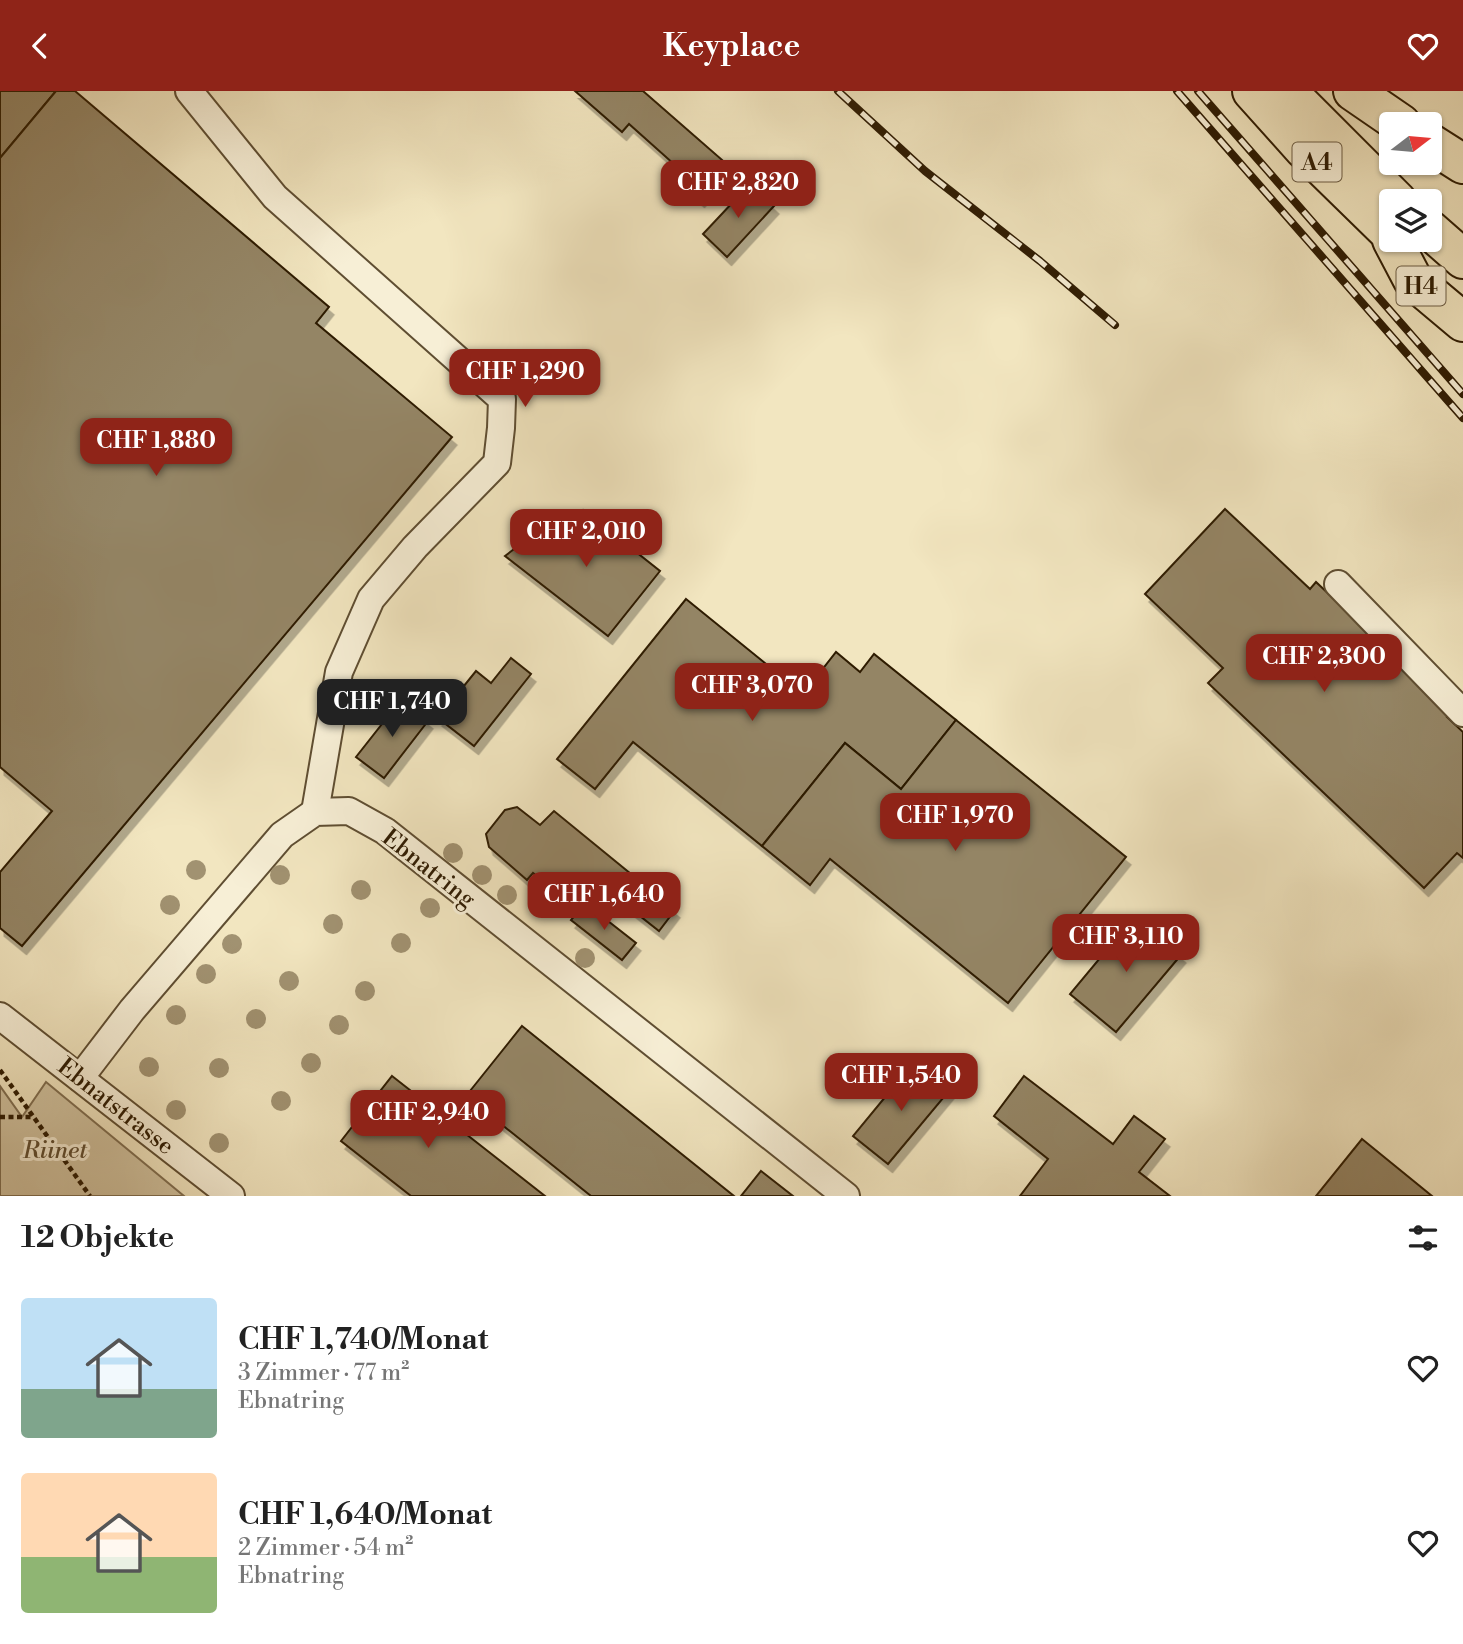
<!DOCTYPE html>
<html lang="de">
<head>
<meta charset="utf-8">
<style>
	:root { --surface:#fff; --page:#f6f6f6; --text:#222; --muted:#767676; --accent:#8f2418 }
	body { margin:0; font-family:"Libre Bodoni",serif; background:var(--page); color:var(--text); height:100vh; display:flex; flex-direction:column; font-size:26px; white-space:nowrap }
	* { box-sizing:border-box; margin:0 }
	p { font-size:23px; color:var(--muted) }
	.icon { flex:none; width:38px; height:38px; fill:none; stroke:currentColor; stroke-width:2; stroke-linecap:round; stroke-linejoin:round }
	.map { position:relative; height:1105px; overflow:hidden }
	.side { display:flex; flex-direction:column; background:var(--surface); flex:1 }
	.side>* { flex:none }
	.needle { width:46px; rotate:74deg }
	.tools { position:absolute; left:1379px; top:21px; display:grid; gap:14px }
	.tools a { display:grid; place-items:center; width:63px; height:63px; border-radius:7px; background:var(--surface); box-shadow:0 2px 5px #0004; font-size:35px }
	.price { position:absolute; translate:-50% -60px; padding:0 16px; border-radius:14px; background:var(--accent); color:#fff; font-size:23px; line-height:46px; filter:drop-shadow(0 2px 4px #0008) }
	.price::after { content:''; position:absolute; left:50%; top:42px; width:21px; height:16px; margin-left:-10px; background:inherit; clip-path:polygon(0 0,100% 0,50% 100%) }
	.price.current { background:#222; color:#fff }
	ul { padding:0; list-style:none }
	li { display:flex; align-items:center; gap:21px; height:175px; padding:0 21px }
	li span { display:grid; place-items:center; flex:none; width:196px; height:140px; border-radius:7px; color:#555 }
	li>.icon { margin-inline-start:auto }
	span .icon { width:84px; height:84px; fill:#fffc; stroke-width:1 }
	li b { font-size:30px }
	h2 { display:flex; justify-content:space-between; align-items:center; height:84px; padding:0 21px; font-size:30px }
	header { display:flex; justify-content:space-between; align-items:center; height:91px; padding:0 21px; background:var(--accent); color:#fff; font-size:32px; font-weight:600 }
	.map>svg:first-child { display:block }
	.green { fill:#d1c3a0; stroke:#806f51; stroke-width:2 }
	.building { fill:#948565; stroke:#2e1b02; stroke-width:2; filter:url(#shadow) }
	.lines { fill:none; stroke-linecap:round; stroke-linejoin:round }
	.minor-casing { stroke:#5f4e32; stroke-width:30 }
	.highway-casing { stroke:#2e1b02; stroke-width:42 }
	.path { stroke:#2e1b02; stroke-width:4.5; stroke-dasharray:5 3.5; stroke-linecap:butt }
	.minor { stroke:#f7efd6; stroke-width:26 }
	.highway { stroke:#f2e6c0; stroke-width:38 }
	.rail-casing { stroke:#2e1b02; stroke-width:8 }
	.rail { stroke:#f7efd6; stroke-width:5; stroke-dasharray:16; stroke-linecap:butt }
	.tree { fill:#a19271 }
	.labels { text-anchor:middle; stroke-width:6; stroke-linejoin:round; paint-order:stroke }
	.shield { fill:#f7efd6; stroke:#6a5b42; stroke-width:2 }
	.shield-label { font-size:23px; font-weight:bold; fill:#2e1b02 }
	.street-label { font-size:24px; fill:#2e1b02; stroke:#f7efd6 }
	.park-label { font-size:24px; font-style:italic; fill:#5f4d31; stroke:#f7efd6 }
</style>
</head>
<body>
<header><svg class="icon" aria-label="back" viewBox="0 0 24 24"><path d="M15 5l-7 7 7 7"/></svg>Keyplace<svg class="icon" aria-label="heart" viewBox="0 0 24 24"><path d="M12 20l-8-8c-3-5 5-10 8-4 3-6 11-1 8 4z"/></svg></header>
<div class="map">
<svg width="1463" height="1105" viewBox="0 0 1463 1105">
	<defs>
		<filter id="shadow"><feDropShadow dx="4.5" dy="8" stdDeviation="0" flood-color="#0004"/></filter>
	</defs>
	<rect width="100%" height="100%" fill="#f2e6c0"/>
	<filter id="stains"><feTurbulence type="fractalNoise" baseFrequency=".00286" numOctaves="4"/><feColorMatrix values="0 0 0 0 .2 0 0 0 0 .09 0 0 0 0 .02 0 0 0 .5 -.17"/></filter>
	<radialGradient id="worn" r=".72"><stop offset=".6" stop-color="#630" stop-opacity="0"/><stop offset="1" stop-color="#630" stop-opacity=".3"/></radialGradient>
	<path class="green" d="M46 991 184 1105H0V995L22 1026Z"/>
	<g class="building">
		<path d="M0 0H56L0 67Z"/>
		<path d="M56 0H75L329 216 316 232 452 346 22 855 0 837V781L52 720 0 676V67Z"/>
		<path d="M575 0H643L729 75 700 108 678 89 684 82 629 33 622 41Z"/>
		<path d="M750 93 774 115 727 166 703 143Z"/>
		<path d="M1225 418 1310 498 1316 491 1453 620 1447 626 1463 641V767L1457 762 1424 797 1208 592 1223 577 1145 503Z"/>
		<path d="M583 419 660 480 608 545 505 465 540 438Z"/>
		<path d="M686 508 803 603 836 561 860 581 874 563 956 629 901 698 845 652 762 755 633 651 595 698 557 668Z"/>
		<path d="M511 567 531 583 474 655 438 627 476 580 491 592Z"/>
		<path d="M401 609 428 630 384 687 356 666Z"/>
		<path d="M956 629 1126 766 1008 912 830 768 810 794 762 755 845 652 901 698Z"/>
		<path d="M517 716 540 734 554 720 675 819 659 840 598 792 577 819 533 782 527 789 489 756 486 743 505 719Z"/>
		<path d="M585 812 636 852 622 869 571 829Z"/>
		<path d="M1135 825 1181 864 1116 941 1070 903Z"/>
		<path d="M522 935 734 1105H591L466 1005Z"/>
		<path d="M914 971 949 1000 888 1073 853 1045Z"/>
		<path d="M392 985 545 1105H411L341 1050Z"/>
		<path d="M1024 985 1113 1053 1134 1025 1165 1048 1139 1081 1170 1105H1020L1048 1068 994 1025Z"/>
		<path d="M1362 1048 1432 1105H1316Z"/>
		<path d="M761 1080 793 1105H741Z"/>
	</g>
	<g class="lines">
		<g class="minor-casing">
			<g id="minor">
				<path d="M189 0 275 106 502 308 501 337 497 372 415 456 371 508 339 581 315 721"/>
				<path d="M1338 493 1463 622"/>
				<path d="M0 925 231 1105"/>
				<path d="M80 987 132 919 282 744 315 721 349 720 385 740 846 1105"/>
			</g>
		</g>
		<g class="highway-casing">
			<g id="highway">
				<path d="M1252 0 1304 58 1391 143"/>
				<path d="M1287 0 1397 110"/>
				<path d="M1353 0 1401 33"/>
				<path d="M1430 52 1463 73"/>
				<path d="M1430 139 1463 168"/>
				<path d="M1392 149 1413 189 1463 231"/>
			</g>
		</g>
		<g class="path">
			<path d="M0 979 90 1105"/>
			<path d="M0 1026H33"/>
		</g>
		<use href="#minor" class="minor"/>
		<use href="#highway" class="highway"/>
		<g class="rail-casing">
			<g id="rail">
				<path d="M838 0 925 80 1040 170 1115 234"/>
				<path d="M1177 0 1463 327"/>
				<path d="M1198 0 1463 303"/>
			</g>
		</g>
		<use href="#rail" class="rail"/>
	</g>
	<g class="tree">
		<circle cx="453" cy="762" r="10"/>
		<circle cx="196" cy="779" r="10"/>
		<circle cx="280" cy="784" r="10"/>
		<circle cx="482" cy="784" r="10"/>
		<circle cx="361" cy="799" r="10"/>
		<circle cx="507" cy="804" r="10"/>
		<circle cx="170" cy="814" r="10"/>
		<circle cx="430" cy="817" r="10"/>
		<circle cx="333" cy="833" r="10"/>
		<circle cx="401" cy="852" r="10"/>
		<circle cx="232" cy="853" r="10"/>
		<circle cx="585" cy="867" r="10"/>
		<circle cx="206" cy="883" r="10"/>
		<circle cx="289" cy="890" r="10"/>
		<circle cx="365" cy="900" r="10"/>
		<circle cx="176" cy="924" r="10"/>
		<circle cx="256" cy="928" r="10"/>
		<circle cx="339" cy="934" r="10"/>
		<circle cx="311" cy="972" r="10"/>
		<circle cx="149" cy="976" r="10"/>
		<circle cx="219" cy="977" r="10"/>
		<circle cx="281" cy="1010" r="10"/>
		<circle cx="176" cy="1019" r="10"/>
		<circle cx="219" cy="1052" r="10"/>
	</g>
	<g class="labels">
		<g class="shield">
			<rect x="1292.5" y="51.5" width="49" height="39" rx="5"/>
			<rect x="1396.5" y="175.5" width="49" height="39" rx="5"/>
		</g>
		<g class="shield-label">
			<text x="1317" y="79">A4</text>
			<text x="1421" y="203">H4</text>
		</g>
		<g class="street-label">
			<text transform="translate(429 777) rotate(38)" y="8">Ebnatring</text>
			<text transform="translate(116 1015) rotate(38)" y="8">Ebnatstrasse</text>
		</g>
		<g class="park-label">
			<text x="55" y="1067">Riinet</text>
		</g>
	</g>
	<rect width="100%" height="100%" filter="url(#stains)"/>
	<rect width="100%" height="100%" fill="url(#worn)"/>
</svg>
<div class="tools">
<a><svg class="needle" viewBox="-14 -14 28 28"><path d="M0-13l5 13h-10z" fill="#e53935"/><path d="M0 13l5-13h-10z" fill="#767676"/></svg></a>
<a><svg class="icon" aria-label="layers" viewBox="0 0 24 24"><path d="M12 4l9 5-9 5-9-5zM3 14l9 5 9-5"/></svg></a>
</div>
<b class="price" style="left:738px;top:129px">CHF 2,820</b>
<b class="price" style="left:525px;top:318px">CHF 1,290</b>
<b class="price" style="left:156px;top:387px">CHF 1,880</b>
<b class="price" style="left:586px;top:478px">CHF 2,010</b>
<b class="price" style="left:1324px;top:603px">CHF 2,300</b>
<b class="price" style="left:752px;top:632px">CHF 3,070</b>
<b class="price current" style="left:392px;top:648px">CHF 1,740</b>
<b class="price" style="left:955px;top:762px">CHF 1,970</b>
<b class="price" style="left:604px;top:841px">CHF 1,640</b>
<b class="price" style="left:1126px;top:883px">CHF 3,110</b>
<b class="price" style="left:901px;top:1022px">CHF 1,540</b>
<b class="price" style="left:428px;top:1059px">CHF 2,940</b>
</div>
<section class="side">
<h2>12 Objekte<svg class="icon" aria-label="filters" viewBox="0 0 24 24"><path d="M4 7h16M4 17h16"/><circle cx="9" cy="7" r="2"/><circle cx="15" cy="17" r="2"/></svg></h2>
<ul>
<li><span style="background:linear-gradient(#bfe0f5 65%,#7fa58c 0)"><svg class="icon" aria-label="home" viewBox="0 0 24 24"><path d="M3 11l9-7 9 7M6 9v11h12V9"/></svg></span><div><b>CHF 1,740/Monat</b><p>3 Zimmer · 77 m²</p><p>Ebnatring</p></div><svg class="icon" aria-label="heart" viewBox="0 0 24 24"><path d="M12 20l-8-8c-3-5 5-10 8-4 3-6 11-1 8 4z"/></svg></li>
<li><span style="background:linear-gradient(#ffd9b3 60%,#8fb573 0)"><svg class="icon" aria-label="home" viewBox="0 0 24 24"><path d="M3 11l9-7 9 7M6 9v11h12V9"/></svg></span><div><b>CHF 1,640/Monat</b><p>2 Zimmer · 54 m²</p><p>Ebnatring</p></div><svg class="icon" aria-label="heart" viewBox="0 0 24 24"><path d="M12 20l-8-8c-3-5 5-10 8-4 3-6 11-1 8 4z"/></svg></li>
</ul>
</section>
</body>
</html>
